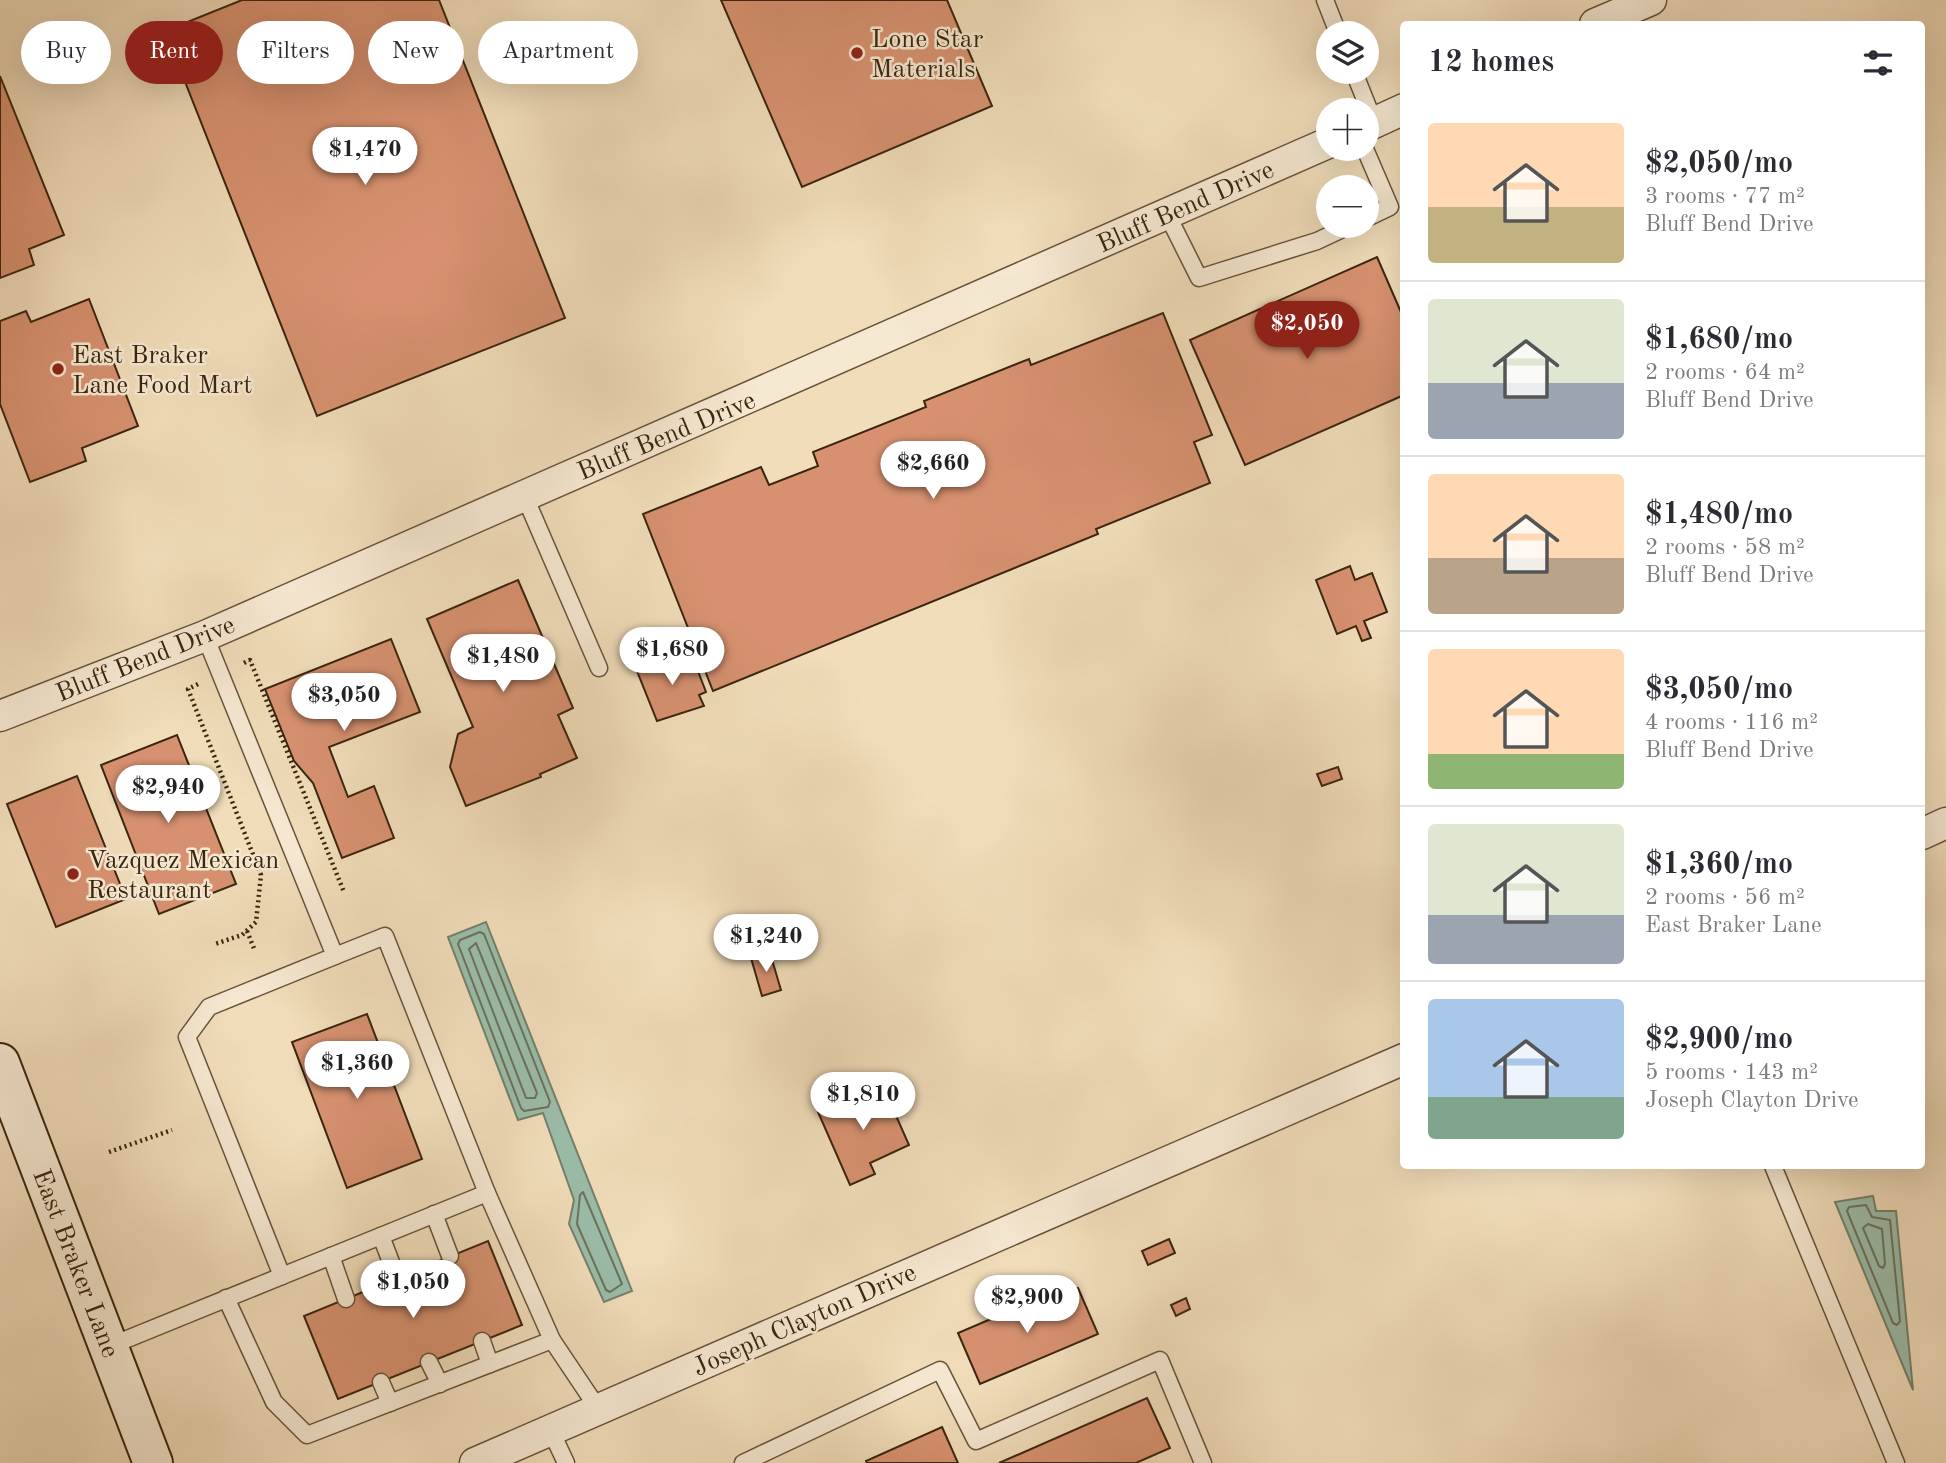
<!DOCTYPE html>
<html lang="en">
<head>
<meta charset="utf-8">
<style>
	:root { --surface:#fff; --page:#f7f7f7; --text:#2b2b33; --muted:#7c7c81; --line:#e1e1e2; --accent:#8f2418 }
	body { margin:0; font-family:"Old Standard TT",serif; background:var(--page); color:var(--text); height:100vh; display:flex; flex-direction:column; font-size:26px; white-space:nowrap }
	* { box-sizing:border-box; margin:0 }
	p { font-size:23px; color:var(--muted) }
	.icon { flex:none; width:38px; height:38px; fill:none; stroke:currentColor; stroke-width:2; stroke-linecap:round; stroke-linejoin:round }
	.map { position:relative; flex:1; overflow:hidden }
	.details { position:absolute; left:1400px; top:21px; width:525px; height:1148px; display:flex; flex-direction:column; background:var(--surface); border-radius:7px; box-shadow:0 7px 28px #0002 }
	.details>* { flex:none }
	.banner { position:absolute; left:21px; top:21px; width:665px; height:63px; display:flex; gap:14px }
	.buttons { position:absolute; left:1316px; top:21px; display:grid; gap:14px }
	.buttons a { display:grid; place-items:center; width:63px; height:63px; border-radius:50%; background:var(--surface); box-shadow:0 7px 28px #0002; font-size:35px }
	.price { position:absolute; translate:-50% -60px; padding:0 16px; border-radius:24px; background:#fff; color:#222; font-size:23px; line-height:46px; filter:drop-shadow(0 2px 4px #0008) }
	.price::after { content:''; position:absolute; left:50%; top:42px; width:21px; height:16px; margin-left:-10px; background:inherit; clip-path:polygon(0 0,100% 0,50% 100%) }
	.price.on { background:var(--accent); color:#fff }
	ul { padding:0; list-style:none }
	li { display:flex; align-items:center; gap:21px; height:175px; padding:0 28px }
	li+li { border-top:2px solid var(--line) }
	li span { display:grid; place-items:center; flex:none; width:196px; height:140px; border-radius:7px; color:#555 }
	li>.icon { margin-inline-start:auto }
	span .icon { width:84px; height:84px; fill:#fffc; stroke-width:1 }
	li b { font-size:30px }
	h2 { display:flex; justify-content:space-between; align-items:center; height:84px; padding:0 28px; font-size:30px }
	.pill { padding:0 24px; border-radius:32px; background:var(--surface); box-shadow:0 7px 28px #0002; font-size:24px; line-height:63px }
	.pill.on { background:var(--accent); color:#fff }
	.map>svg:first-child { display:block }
	.water { fill:#9bbdaa; stroke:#74806c; stroke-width:2 }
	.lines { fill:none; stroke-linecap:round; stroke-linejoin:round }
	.shore { stroke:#6a715c; stroke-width:2 }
	.building { fill:#d79170; stroke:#3a250e; stroke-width:2 }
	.lane-casing { stroke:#685339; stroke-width:19 }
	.street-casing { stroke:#685339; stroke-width:33 }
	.secondary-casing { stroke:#3a250e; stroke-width:42 }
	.path { stroke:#3a250e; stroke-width:4.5; stroke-dasharray:2 3.5; stroke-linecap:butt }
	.lane { stroke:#f6e9d2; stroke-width:16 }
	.street { stroke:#f6e9d2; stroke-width:30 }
	.secondary { stroke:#f6e9d2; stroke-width:38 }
	.poi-dot { fill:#8f2418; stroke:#f6e9d2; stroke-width:2.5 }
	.labels { text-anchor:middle; stroke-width:5; stroke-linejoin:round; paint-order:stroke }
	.poi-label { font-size:26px; fill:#3a250e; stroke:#f6e9d2; text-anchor:start }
	.street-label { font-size:26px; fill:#3a250e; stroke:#f6e9d2 }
</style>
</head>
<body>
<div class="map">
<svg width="1946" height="1463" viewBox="0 0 1946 1463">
	<rect width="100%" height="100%" fill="#f1ddba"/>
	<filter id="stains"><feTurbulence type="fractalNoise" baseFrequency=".00286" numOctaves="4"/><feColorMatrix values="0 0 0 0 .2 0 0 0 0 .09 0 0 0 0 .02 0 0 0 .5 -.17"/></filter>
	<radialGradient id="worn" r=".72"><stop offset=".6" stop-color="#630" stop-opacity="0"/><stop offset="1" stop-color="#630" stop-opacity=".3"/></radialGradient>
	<g class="water">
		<path d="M486 922 632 1291 604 1302 569 1224 574 1200 543 1113 518 1120 448 937Z"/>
		<path d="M1873 1196 1876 1211H1896L1913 1390 1835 1202Z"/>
	</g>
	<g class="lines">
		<g class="shore">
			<path d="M480 932 484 934 550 1102 548 1107 524 1111 521 1108 458 944 460 940Z"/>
			<path d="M476 943 537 1093 535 1098H526L469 949Z"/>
			<path d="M583 1192 622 1284 610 1292 606 1290 577 1224 580 1195Z"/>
			<path d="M1866 1205 1872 1217 1890 1220 1900 1321 1897 1325 1893 1323 1847 1211 1849 1207Z"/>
			<path d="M1868 1224 1882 1229 1885 1264 1883 1268 1879 1266 1863 1228Z"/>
		</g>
	</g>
	<g class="building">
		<path d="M242 0H439L565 318 317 416 165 31Z"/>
		<path d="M721 0H947L992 106 802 187Z"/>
		<path d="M0 76 64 235 29 249 34 265 0 278Z"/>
		<path d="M1377 257 1404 319V395L1245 465 1190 340Z"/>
		<path d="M89 299 138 426 82 448 86 461 30 482 0 404V321L26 311 31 322Z"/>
		<path d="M1163 313 1212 435 1194 442 1210 483 1096 529 1098 534 713 691 643 514 761 467 769 485 818 466 813 452 926 407 924 401 1029 359 1031 365Z"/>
		<path d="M1350 566 1355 580 1372 573 1387 612 1364 621 1371 638 1362 641 1356 626 1337 634 1316 580Z"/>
		<path d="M518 580 573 708 558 715 577 758 540 774 541 777 466 806 450 767 458 734 473 727 427 619Z"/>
		<path d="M391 639 420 712 329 747 348 797 374 786 394 838 342 858 313 783 294 761 265 689Z"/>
		<path d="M678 654 683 665 694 661 706 692 699 695 704 706 657 721 637 671Z"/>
		<path d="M177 735 236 884 159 914 101 765Z"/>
		<path d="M1338 767 1342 779 1322 786 1317 774Z"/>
		<path d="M77 776 126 899 56 927 7 804Z"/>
		<path d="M770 953 781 990 762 996 751 958Z"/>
		<path d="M367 1014 422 1159 347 1188 292 1042Z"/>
		<path d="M882 1084 909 1145 870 1163 875 1174 850 1185 818 1112Z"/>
		<path d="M1169 1239 1175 1253 1148 1265 1142 1251Z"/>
		<path d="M488 1241 522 1325 338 1399 304 1316Z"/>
		<path d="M1078 1288 1098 1334 980 1384 958 1333 1026 1304 1028 1310Z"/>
		<path d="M1186 1298 1190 1309 1176 1316 1171 1305Z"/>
		<path d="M1147 1398 1170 1448 1136 1463H999Z"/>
		<path d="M942 1427 958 1463H867L866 1461Z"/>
	</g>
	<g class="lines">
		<g class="lane-casing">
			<g id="lane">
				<path d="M1325 0 1338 33"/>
				<path d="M1354 72 1374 122"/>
				<path d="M1365 149 1390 207 1367 218"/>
				<path d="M1167 214 1199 278 1317 241 1349 226"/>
				<path d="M525 497 599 668"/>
				<path d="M335 956 385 936 487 1193"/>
				<path d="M1773 1166 1896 1463"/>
				<path d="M434 1214 450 1256"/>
				<path d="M381 1236 397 1278"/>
				<path d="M331 1256 346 1299"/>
				<path d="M226 1298 274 1402 307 1435 552 1340 487 1193 282 1276"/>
				<path d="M552 1340 599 1410"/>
				<path d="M482 1341 490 1364"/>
				<path d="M110 1346 282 1276 187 1037 209 1007 335 956 205 636"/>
				<path d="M429 1362 440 1384"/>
				<path d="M381 1382 390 1403"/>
				<path d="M551 1431 566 1463"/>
				<path d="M743 1463 940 1370 976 1441 1160 1360 1203 1463"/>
			</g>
		</g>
		<g class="street-casing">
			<g id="street">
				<path d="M1595 24 1651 0"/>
				<path d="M1367 126 1404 109"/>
				<path d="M0 716 205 636 1328 143"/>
				<path d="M1922 834 1946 823"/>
				<path d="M475 1463 1404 1059"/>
			</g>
		</g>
		<g class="secondary-casing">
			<path id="secondary" d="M0 1063 153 1463"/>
		</g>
		<g class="path">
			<path d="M244 663 250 660 344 892"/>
			<path d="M198 684 188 689 261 875 256 922 242 935 215 944"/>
			<path d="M247 931 255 951"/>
			<path d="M109 1152 172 1130"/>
		</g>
		<use href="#lane" class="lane"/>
		<use href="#street" class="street"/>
		<use href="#secondary" class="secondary"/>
	</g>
	<g class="poi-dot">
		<circle cx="857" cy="53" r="7"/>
		<circle cx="58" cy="369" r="7"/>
		<circle cx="73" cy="874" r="7"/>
	</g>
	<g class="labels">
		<g class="poi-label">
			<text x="871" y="47">Lone Star<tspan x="871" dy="30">Materials</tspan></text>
			<text x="72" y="363">East Braker<tspan x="72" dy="30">Lane Food Mart</tspan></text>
			<text x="87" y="868">Vazquez Mexican<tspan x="87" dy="30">Restaurant</tspan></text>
		</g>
		<g class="street-label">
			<text transform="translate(1185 206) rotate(-24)" y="9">Bluff Bend Drive</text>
			<text transform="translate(666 435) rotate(-23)" y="9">Bluff Bend Drive</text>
			<text transform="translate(145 658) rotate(-22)" y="9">Bluff Bend Drive</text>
			<text transform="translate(77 1263) rotate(69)" y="9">East Braker Lane</text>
			<text transform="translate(804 1319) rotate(-24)" y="9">Joseph Clayton Drive</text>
		</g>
	</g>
	<rect width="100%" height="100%" filter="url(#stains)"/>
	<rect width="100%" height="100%" fill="url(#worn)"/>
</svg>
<div class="buttons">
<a><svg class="icon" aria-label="layers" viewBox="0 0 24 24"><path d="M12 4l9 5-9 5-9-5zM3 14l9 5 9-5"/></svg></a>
<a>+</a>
<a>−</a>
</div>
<b class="price" style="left:365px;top:187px">$1,470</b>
<b class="price on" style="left:1307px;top:361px">$2,050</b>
<b class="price" style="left:933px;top:501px">$2,660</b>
<b class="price" style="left:672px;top:687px">$1,680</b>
<b class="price" style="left:503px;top:694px">$1,480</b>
<b class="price" style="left:344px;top:733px">$3,050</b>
<b class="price" style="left:168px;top:825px">$2,940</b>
<b class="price" style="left:766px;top:974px">$1,240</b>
<b class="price" style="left:357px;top:1101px">$1,360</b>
<b class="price" style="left:863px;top:1132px">$1,810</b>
<b class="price" style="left:413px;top:1320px">$1,050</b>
<b class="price" style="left:1027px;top:1335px">$2,900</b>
<div class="banner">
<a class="pill">Buy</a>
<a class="pill on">Rent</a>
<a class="pill">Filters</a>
<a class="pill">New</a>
<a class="pill">Apartment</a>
</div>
<section class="details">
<h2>12 homes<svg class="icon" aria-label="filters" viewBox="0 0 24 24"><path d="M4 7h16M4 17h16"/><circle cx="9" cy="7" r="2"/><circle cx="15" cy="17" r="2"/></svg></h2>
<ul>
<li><span style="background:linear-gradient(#ffd9b3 60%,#c2b280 0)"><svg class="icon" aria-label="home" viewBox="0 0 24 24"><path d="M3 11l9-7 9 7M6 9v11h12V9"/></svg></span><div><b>$2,050/mo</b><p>3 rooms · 77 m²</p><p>Bluff Bend Drive</p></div></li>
<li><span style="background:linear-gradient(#dfe7d0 60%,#9aa5b1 0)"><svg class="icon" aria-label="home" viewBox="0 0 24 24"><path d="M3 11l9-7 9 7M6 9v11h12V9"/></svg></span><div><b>$1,680/mo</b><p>2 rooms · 64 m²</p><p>Bluff Bend Drive</p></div></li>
<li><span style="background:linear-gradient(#ffd9b3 60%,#b9a48a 0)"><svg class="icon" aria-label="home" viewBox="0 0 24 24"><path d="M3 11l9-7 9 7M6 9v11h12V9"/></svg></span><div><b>$1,480/mo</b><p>2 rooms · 58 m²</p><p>Bluff Bend Drive</p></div></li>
<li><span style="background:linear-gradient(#ffd9b3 75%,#8fb573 0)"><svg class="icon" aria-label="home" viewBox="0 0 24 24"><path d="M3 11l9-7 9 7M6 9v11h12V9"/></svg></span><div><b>$3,050/mo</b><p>4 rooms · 116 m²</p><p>Bluff Bend Drive</p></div></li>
<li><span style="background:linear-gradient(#dfe7d0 65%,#9aa5b1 0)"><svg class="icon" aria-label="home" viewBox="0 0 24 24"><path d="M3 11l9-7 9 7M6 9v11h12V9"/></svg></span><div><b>$1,360/mo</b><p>2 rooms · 56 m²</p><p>East Braker Lane</p></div></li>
<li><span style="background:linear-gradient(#a9c7e8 70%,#7fa58c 0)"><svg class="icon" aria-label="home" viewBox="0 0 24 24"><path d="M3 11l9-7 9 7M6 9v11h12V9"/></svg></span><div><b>$2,900/mo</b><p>5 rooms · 143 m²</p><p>Joseph Clayton Drive</p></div></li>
</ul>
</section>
</div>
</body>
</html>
